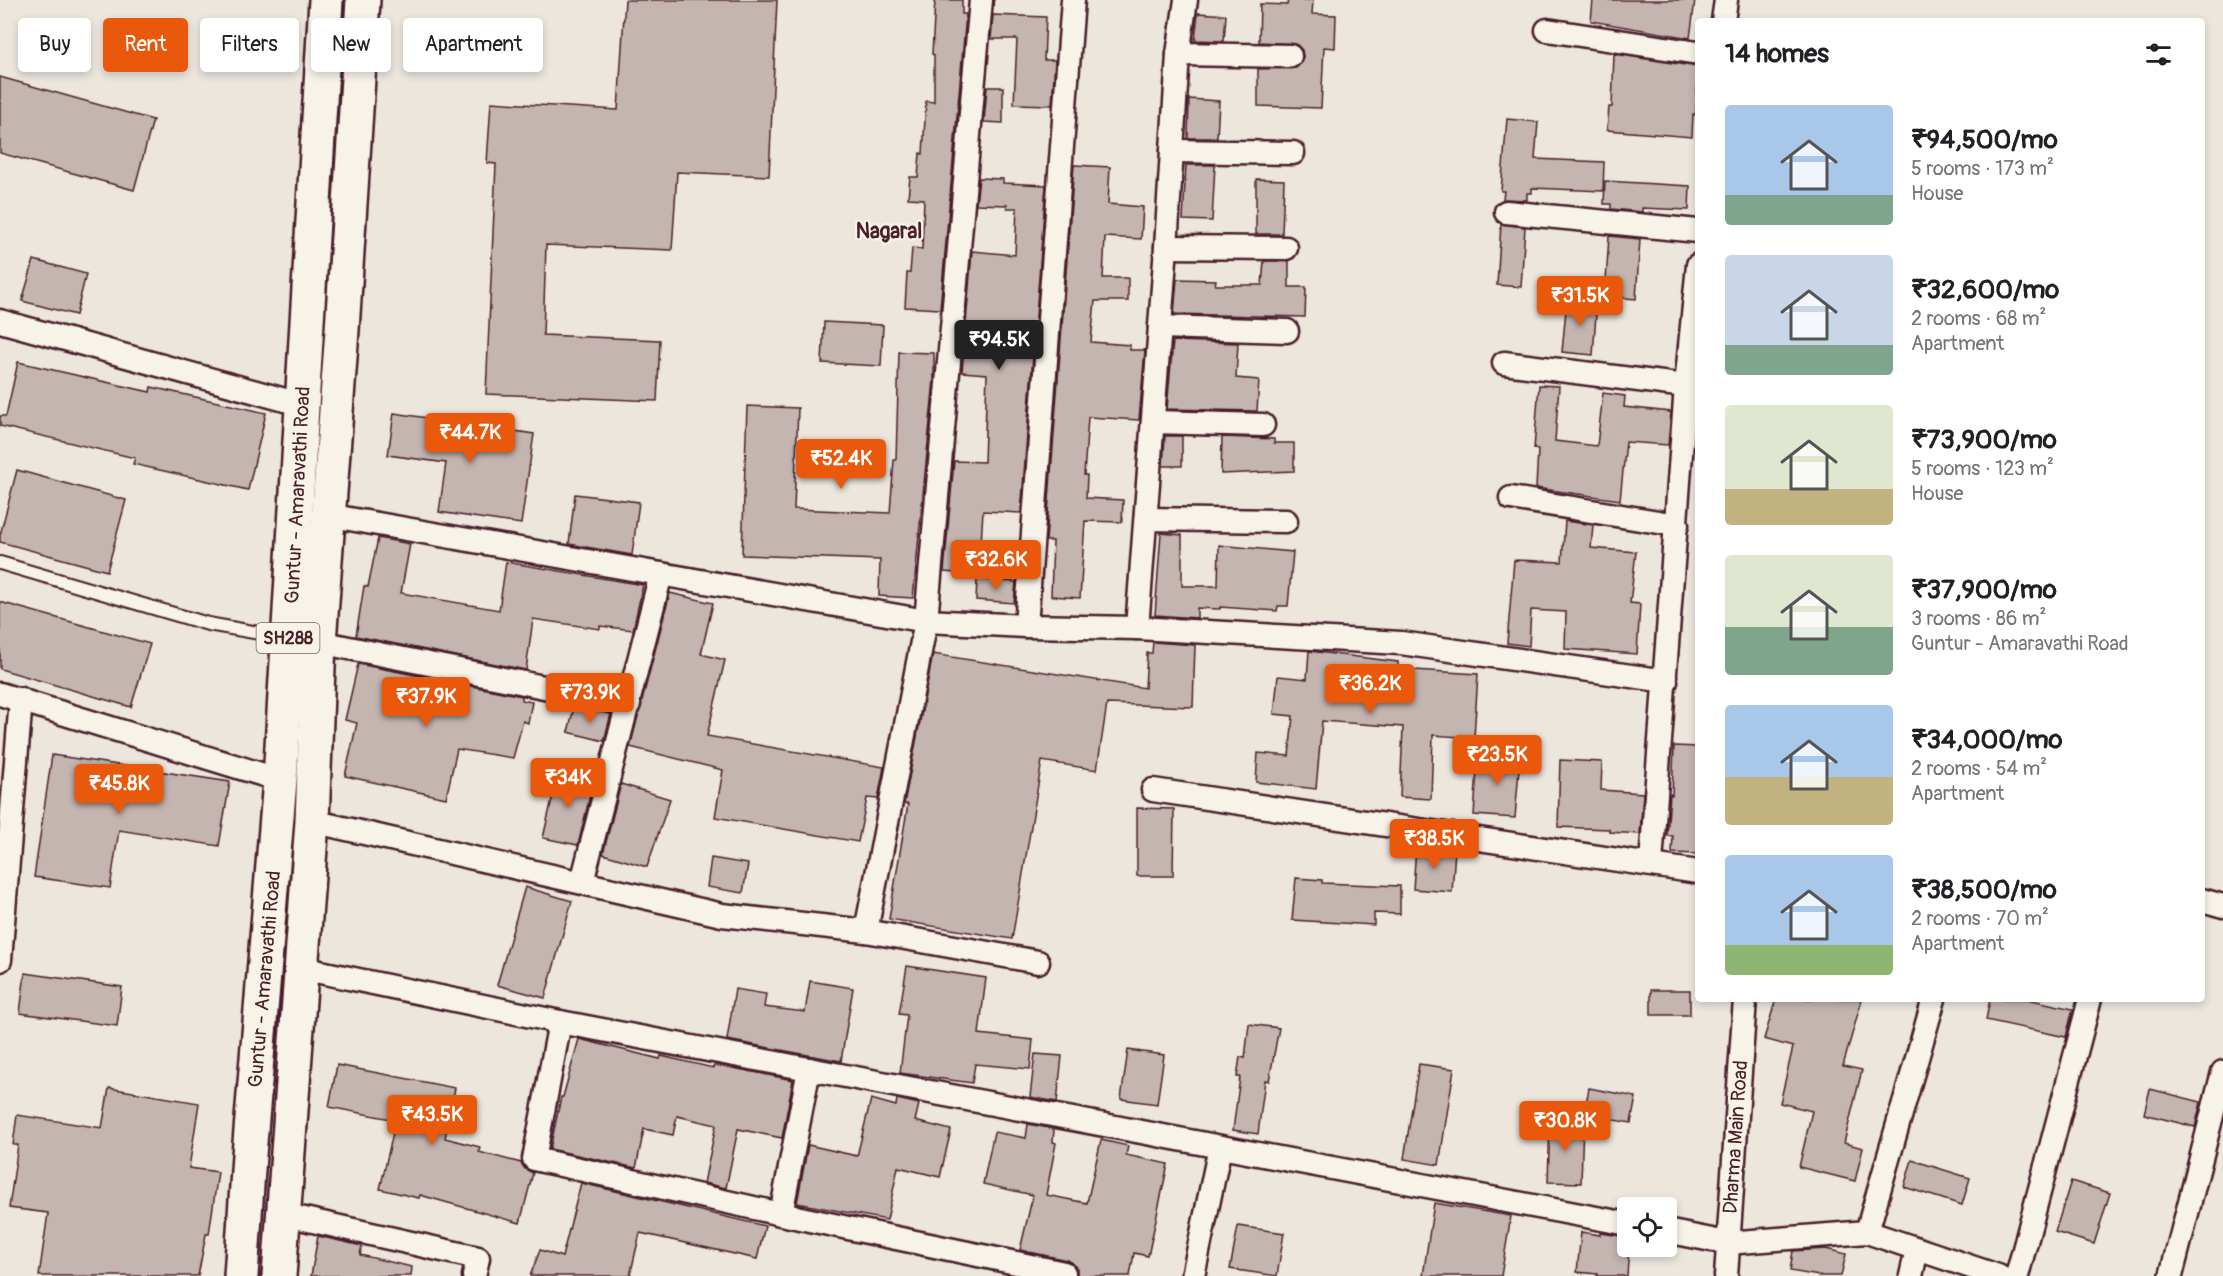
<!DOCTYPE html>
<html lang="en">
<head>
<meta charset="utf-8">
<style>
	:root { --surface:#fff; --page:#f6f6f6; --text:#202124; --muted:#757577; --accent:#ea580c }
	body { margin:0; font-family:Pangolin,sans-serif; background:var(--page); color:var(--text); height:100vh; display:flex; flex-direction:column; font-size:22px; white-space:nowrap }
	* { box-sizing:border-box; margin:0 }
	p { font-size:20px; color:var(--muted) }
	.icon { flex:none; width:33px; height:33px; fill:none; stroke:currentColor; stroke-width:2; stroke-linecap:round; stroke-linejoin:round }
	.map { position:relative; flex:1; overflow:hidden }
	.drawer { position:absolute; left:1695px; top:18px; width:510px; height:984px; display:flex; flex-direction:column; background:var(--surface); border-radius:6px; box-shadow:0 3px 9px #0003 }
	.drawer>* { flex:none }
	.top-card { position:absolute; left:18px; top:18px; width:570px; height:54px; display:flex; gap:12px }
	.buttons { position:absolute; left:1617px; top:1197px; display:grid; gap:12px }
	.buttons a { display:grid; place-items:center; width:60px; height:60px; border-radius:6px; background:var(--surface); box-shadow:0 3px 9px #0003; font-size:30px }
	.price { position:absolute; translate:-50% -51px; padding:0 14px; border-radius:6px; background:var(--accent); color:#fff; font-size:20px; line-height:39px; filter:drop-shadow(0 2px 3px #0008) }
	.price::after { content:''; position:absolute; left:50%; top:36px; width:18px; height:14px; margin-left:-9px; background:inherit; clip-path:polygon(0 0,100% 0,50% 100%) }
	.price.selected { background:#222; color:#fff }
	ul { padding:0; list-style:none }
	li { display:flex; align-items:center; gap:18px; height:150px; padding:0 30px }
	li span { display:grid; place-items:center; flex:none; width:168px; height:120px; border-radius:6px; color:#555 }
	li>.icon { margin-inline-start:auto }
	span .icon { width:72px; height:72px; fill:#fffc; stroke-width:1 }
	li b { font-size:26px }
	h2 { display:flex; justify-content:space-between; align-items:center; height:72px; padding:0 30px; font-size:26px }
	.chip { padding:0 21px; border-radius:6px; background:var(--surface); box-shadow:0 3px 9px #0003; font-size:21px; line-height:54px }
	.chip.selected { background:var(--accent); color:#fff }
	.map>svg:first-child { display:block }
	.building { fill:#c4b5b0; stroke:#4a1f2b; stroke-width:1.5 }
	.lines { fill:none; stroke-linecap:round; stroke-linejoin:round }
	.service-casing { stroke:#4a1f2b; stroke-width:16 }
	.minor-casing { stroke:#4a1f2b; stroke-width:27 }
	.primary-casing { stroke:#4a1f2b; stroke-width:38 }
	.service { stroke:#f7f3e8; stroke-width:12 }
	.minor { stroke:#f7f3e8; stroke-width:22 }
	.primary { stroke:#f7f3e8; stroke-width:33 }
	.labels { text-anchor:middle; stroke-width:4.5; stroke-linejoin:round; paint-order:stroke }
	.shield { fill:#f7f3e8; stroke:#7e5f64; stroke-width:1.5 }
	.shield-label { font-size:18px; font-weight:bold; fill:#4a1f2b }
	.street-label { font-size:20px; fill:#4a1f2b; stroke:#f7f3e8 }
	.neighbourhood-label { font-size:21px; font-weight:bold; fill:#4a1f2b; stroke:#f7f3e8 }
</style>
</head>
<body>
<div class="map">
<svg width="2223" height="1276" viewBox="0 0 2223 1276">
	<rect width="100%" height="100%" fill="#ece6dd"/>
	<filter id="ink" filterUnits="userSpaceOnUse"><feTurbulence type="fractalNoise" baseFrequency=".0167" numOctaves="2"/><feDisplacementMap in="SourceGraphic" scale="12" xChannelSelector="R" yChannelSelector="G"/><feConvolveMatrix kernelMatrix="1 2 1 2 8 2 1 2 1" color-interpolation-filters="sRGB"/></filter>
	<g filter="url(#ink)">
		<g class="building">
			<path d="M625 0H777L769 176 677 172 672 250 546 245 543 335 660 340 657 401 486 394 496 164 487 163 491 102 618 110Z"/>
			<path d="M935 0H962V14H966L940 309 905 307 907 273H910L912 248 922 249 924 199 908 198 910 177H918L920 153 923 154 926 101 934 102V55L932 54Z"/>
			<path d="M1288 0H1313L1312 14 1336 15 1335 48 1324 47 1321 108 1258 106V69L1296 68 1301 63 1303 57 1302 50 1296 44 1259 42 1260 4 1287 5Z"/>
			<path d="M1593 0H1695L1690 38 1591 21Z"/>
			<path d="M1198 13 1226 15 1224 41 1195 40Z"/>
			<path d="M993 15 1046 17 1044 60H1055L1052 105 1014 104 1017 39H991Z"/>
			<path d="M1614 54 1698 67 1696 115 1693 114 1692 137 1607 130 1609 107H1612Z"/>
			<path d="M0 77 153 120 134 190 0 153Z"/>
			<path d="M987 87H1003V123L984 122Z"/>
			<path d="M1189 99 1219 101 1217 138H1188Z"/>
			<path d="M1507 119 1538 122 1535 159 1604 162 1603 191 1532 188V193H1527V200L1503 199 1504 191H1501Z"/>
			<path d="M1074 165 1110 167 1108 204 1143 207 1141 239 1105 237 1103 278H1128V301H1095L1091 342 1130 345V350H1145L1139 420 1088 417 1084 475H1087L1086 498 1123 500 1122 522 1085 521 1080 598 1051 596 1053 541H1046Z"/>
			<path d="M1186 165H1215L1212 221 1183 220Z"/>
			<path d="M979 178 1003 179V183L1046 185 1021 513 983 511 979 575 944 572 954 461 984 462 987 374 962 372 972 251 1015 255 1017 208H1007V205L976 204Z"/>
			<path d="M1256 179 1284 180 1282 234H1256Z"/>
			<path d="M1605 181 1690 186 1689 210 1642 208V212L1611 209V204H1604Z"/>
			<path d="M1501 224 1525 227 1521 287 1497 285Z"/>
			<path d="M1609 236 1640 239 1636 299 1605 296Z"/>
			<path d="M34 260 86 274 76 315 22 301Z"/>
			<path d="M1264 261H1289V287H1306L1305 317 1174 314 1177 279 1216 280 1215 285H1262Z"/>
			<path d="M1567 299 1597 301 1593 355 1562 352Z"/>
			<path d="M824 322 883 325 881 366 822 363Z"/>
			<path d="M1173 341 1238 343 1236 378 1259 380 1257 411 1167 409Z"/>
			<path d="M899 352 934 353V380L913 598 879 596 880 560 742 555 747 406 798 408 794 509 890 513 894 460H896Z"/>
			<path d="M18 362 150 392 151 387 266 413 248 490 133 464 135 458 0 426V416H6Z"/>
			<path d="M1539 385 1559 386 1555 441 1597 446 1603 393 1625 396 1624 407 1671 412 1668 445 1626 442 1620 500 1536 488 1538 450 1534 449Z"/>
			<path d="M394 413 534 434 521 524 439 512 446 463 388 455Z"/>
			<path d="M1165 436H1182V466H1163Z"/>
			<path d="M1222 437 1274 439V443H1294V471L1221 474Z"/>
			<path d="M17 470 126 500 107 571 0 542V535Z"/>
			<path d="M575 494 639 502 632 555 569 544Z"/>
			<path d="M1565 521 1593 525 1591 548 1636 552 1630 603 1640 604 1637 654 1565 649 1566 612 1531 610 1529 646 1507 643 1514 560 1562 562Z"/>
			<path d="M1161 533 1182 535V586H1218L1219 545 1293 552 1288 606H1278L1277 611 1220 607V609L1197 608V618L1155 615Z"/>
			<path d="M378 538 410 544 401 593 499 610 506 562 643 585 633 630 600 626V629L533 619 526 670 356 636 364 586 368 587Z"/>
			<path d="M977 579 1016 582 1014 603 976 600Z"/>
			<path d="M670 593 713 603 701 654 725 660 707 736 884 767 878 799 867 798 858 842 715 817 723 770 630 747Z"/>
			<path d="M0 602 150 644 131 707 0 669Z"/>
			<path d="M1153 642 1195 645 1193 707 1107 704 1097 770 1042 761 1012 939 889 919 908 804H904L933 654 1145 688 1147 653H1152Z"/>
			<path d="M1309 651 1398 662V669L1478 674 1474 738 1433 735 1431 799 1400 797 1403 727 1322 721 1316 789 1256 782 1258 753 1289 756 1293 716 1274 714 1278 676 1307 679Z"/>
			<path d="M358 664 522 696V700L532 702 528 723 523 721 513 758 457 749 446 798 345 776 357 723 345 720Z"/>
			<path d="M574 707 611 714 604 741 568 732Z"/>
			<path d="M1674 746 1698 747V854L1672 853 1673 836H1667L1670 794 1672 795Z"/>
			<path d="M1478 754 1520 757 1515 818 1474 815Z"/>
			<path d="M52 755 230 782 219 846 119 830 110 888 34 877Z"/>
			<path d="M1560 760 1602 762 1601 790 1643 793 1640 834 1609 832V829L1558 827Z"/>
			<path d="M558 773 594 779 578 845 543 838Z"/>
			<path d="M621 784 670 799 647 867 603 854Z"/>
			<path d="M1137 808 1174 809 1173 876H1137Z"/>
			<path d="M1416 847 1455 850 1452 892 1413 889Z"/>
			<path d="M711 858 748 864 743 893 707 887Z"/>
			<path d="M1296 878 1322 880V883L1400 886V914L1374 913V925L1292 920Z"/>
			<path d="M525 887 572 901 545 998 497 985Z"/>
			<path d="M907 966 986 978 979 1034 1033 1040 1030 1069 975 1064 972 1083 900 1073 907 1015 899 1014Z"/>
			<path d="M25 973 122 987 117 1026 20 1013Z"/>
			<path d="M810 981 853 988 841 1061 727 1040 735 989 766 994 764 1007 805 1012Z"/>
			<rect x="1651" y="990" width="39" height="25"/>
			<path d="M1776 999H1862L1843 1066 1862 1070 1844 1143 1863 1148 1855 1181 1799 1167 1812 1111 1780 1103 1793 1047 1764 1039Z"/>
			<path d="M1990 999H2027L2073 1009 2066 1037 1986 1020Z"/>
			<path d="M1249 1024 1279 1028 1269 1081 1265 1080 1258 1134 1233 1130 1240 1077H1237L1240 1057 1245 1058Z"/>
			<path d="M579 1039 660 1059 661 1056 713 1068 714 1066H723L793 1080 782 1138 738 1129 726 1188 704 1183 716 1125 677 1116 673 1135 644 1129 636 1168 550 1149 561 1097H563Z"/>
			<path d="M1128 1050 1164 1055 1157 1104 1121 1099Z"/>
			<path d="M1035 1054 1062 1056 1057 1102 1030 1097Z"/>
			<path d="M1419 1064 1454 1069 1439 1165 1404 1159Z"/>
			<path d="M337 1065 455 1088 445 1138 480 1147 479 1152 521 1163 525 1169 533 1173 520 1223 420 1195 419 1198 380 1189 396 1120 329 1107Z"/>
			<path d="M109 1088 199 1103 189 1168 218 1172 209 1234H206L198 1276H39L48 1213 9 1208 18 1145H13L17 1115 102 1128Z"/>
			<path d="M1589 1088 1636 1097 1631 1123 1584 1115Z"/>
			<path d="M2150 1089 2201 1102 2195 1127 2144 1114Z"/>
			<path d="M871 1099 896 1106 897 1099 919 1104 915 1121 951 1130 940 1177 898 1167 887 1220 797 1203 808 1145 857 1156Z"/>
			<path d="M1550 1121 1583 1122 1581 1183 1548 1182Z"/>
			<path d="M1028 1124 1054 1129 1053 1142 1056 1143 1046 1195 1087 1203 1101 1140 1128 1146 1126 1155 1168 1164 1148 1256 1134 1253 1130 1276H1077V1268L1067 1260 1020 1250 1033 1195 983 1184 994 1132 1026 1138Z"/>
			<path d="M1912 1160 1970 1178 1962 1205 1904 1187Z"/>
			<path d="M2071 1181 2110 1193 2094 1244 2055 1232Z"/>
			<path d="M581 1183 765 1226 757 1259 640 1233 630 1276H530L540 1250 562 1257Z"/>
			<path d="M1434 1203 1511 1216 1501 1276H1423Z"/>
			<path d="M1238 1226 1284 1233 1277 1276 1230 1269Z"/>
			<path d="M1581 1232 1600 1235V1233L1628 1237V1246H1629L1627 1276H1597L1598 1274 1577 1272Z"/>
			<path d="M318 1236 362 1246 360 1255 412 1267 411 1276H311Z"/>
			<path d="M1826 1249 1846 1254 1841 1276H1819L1790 1271 1793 1251Z"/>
		</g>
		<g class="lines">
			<g class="service-casing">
				<path id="service" d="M0 563 208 624 287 638"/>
			</g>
			<g class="minor-casing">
				<g id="minor">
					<path d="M1723 21 1726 0"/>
					<path d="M1547 30 1698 53"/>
					<path d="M1178 54 1290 56"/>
					<path d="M1172 151 1293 153"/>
					<path d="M1506 212 1698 231"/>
					<path d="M1166 247 1286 248"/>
					<path d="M0 321 303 405"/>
					<path d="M1160 327 1287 331"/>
					<path d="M1504 363 1686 386"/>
					<path d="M1153 422 1263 425"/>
					<path d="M1511 498 1677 525"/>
					<path d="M327 515 926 621 1026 626 1137 628 1401 643 1666 681"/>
					<path d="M1146 519 1286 521"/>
					<path d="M1026 626 1073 0"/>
					<path d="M1137 628 1166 247 1178 54 1186 0"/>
					<path d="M319 642 629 704"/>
					<path d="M0 694 280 780"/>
					<path d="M1153 790 1698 872"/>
					<path d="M312 821 722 915 866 931 1038 962"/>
					<path d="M1651 863 1686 386 1698 265"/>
					<path d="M582 882 661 574"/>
					<path d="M2202 900 2223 906"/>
					<path d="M866 931 926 621 981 0"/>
					<path d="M0 960 21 699"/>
					<path d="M301 968 560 1022 1628 1224"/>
					<path d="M560 1022 534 1159 781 1214 1064 1273"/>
					<path d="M282 1214 478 1258 474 1276"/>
					<path d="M781 1214 809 1069"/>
					<path d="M1666 1231 1727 1243 1867 1232 1998 1276"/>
					<path d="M1867 1232 1934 999"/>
					<path d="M1193 1276 1220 1147"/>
					<path d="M1726 1276 1745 999"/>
					<path d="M1911 1276 1917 1249"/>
					<path d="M2017 1276 2090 999"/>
					<path d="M2171 1276 2223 1072"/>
				</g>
			</g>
			<g class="primary-casing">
				<g id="primary">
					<path d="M241 1276 249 1155 280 780 326 0"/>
					<path d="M279 1276 312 821 319 642 342 330 363 0"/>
				</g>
			</g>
			<use href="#service" class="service"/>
			<use href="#minor" class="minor"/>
			<use href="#primary" class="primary"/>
		</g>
	</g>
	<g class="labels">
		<rect class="shield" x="256.5" y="623" width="63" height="30" rx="4.5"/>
		<g class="shield-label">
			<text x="288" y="644">SH288</text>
		</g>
		<g class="street-label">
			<text transform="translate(297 495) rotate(-87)" y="7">Guntur - Amaravathi Road</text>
			<text transform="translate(264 979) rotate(-85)" y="7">Guntur - Amaravathi Road</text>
			<text transform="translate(1735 1137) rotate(-86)" y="7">Dharma Main Road</text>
		</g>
		<g class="neighbourhood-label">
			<text x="889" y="238">Nagaral</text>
		</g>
	</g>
</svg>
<div class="buttons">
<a><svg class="icon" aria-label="locate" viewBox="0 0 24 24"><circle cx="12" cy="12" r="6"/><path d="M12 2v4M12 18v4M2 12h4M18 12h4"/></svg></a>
</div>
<b class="price" style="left:1580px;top:327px">₹31.5K</b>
<b class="price selected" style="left:999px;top:371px">₹94.5K</b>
<b class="price" style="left:470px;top:464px">₹44.7K</b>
<b class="price" style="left:841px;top:490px">₹52.4K</b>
<b class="price" style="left:996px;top:591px">₹32.6K</b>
<b class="price" style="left:1370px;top:715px">₹36.2K</b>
<b class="price" style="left:590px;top:724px">₹73.9K</b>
<b class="price" style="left:426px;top:728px">₹37.9K</b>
<b class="price" style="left:1497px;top:786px">₹23.5K</b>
<b class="price" style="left:568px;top:809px">₹34K</b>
<b class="price" style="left:119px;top:815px">₹45.8K</b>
<b class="price" style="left:1434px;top:870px">₹38.5K</b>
<b class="price" style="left:432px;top:1146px">₹43.5K</b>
<b class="price" style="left:1565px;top:1152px">₹30.8K</b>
<div class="top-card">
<a class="chip">Buy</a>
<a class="chip selected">Rent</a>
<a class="chip">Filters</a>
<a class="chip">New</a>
<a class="chip">Apartment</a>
</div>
<section class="drawer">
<h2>14 homes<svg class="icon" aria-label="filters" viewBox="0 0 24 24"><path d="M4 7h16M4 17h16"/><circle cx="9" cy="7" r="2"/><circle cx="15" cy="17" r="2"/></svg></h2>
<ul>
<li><span style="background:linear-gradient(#a9c7e8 75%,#7fa58c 0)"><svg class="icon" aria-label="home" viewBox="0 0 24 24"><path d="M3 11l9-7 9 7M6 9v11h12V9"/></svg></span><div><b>₹94,500/mo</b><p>5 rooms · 173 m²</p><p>House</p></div></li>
<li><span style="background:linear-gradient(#c9d6e8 75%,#7fa58c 0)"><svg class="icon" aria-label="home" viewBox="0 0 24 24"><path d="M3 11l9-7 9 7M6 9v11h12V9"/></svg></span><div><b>₹32,600/mo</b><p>2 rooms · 68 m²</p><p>Apartment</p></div></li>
<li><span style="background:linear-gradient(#dfe7d0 70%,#c2b280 0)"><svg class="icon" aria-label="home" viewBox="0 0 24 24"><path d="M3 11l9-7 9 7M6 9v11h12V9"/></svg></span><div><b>₹73,900/mo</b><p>5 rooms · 123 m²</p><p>House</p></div></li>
<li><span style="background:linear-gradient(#dfe7d0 60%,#7fa58c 0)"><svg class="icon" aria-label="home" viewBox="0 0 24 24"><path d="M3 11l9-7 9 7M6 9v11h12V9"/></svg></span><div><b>₹37,900/mo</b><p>3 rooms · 86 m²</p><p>Guntur - Amaravathi Road</p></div></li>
<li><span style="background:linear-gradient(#a9c7e8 60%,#c2b280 0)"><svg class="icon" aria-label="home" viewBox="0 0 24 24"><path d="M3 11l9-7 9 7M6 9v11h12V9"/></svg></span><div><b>₹34,000/mo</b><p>2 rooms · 54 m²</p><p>Apartment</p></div></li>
<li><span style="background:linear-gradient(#a9c7e8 75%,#8fb573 0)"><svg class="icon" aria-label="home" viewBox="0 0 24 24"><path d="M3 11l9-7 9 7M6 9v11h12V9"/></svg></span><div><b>₹38,500/mo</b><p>2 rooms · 70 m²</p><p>Apartment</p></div></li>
</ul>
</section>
</div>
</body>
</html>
